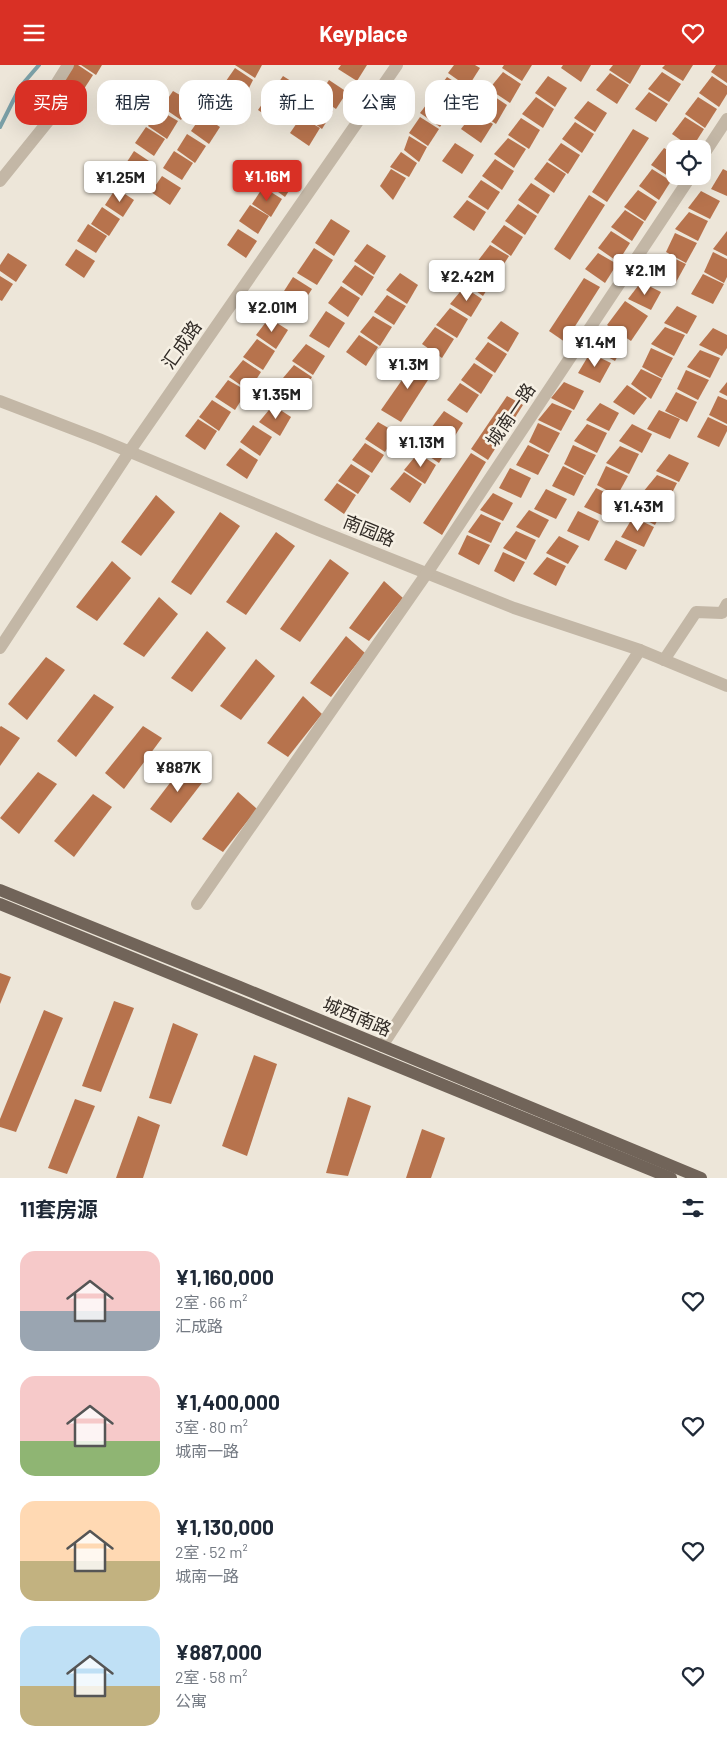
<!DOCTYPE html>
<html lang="zh">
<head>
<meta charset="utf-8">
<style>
	:root { --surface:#fff; --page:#f6f6f7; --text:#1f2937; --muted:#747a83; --accent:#d93025 }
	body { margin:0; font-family:Barlow,"Noto Sans SC",sans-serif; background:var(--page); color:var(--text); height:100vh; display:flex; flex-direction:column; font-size:19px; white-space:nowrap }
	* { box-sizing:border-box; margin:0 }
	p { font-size:16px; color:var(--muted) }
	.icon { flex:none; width:28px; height:28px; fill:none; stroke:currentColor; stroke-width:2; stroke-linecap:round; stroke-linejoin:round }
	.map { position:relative; height:1113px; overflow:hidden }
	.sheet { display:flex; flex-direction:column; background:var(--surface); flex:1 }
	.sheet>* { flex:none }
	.hud { position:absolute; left:15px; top:15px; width:698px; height:45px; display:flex; gap:10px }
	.buttons { position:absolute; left:666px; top:75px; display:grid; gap:10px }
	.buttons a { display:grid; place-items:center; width:45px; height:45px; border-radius:10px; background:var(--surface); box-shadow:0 5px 20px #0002; font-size:25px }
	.price { position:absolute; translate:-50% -42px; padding:0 11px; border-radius:5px; background:#fff; color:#222; font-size:16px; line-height:32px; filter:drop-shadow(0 1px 2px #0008) }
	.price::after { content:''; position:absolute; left:50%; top:30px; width:15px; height:11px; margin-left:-8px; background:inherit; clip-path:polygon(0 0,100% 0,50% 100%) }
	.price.on { background:var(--accent); color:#fff }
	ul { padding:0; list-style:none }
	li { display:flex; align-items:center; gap:15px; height:125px; padding:0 20px }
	li span { display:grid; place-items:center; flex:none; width:140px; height:100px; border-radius:15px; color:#555 }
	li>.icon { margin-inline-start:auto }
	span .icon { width:60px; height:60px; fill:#fffc; stroke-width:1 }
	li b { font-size:21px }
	h2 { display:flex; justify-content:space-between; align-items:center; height:60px; padding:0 20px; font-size:21px }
	.tag { padding:0 18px; border-radius:15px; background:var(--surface); box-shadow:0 5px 20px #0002; font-size:18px; line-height:45px }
	.tag.on { background:var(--accent); color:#fff }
	header { display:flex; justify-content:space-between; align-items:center; height:65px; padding:0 20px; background:var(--accent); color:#fff; font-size:22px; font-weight:700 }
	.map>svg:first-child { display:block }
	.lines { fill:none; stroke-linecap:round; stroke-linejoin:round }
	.stream { stroke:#7ba0a7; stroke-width:4 }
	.building { fill:#b7734d }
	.minor { stroke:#c3b7a6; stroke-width:12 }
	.major { stroke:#716459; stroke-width:12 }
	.labels { text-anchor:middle; stroke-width:5; stroke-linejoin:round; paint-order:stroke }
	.street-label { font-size:18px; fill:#312b26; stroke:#f6f0e4 }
</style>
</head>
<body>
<header><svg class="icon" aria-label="menu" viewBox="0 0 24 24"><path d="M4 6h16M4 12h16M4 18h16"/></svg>Keyplace<svg class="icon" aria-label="heart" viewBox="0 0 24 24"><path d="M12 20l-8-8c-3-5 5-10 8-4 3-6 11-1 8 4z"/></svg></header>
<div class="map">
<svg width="727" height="1113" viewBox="0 0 727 1113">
	<rect width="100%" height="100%" fill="#ede6d9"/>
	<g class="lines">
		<path class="stream" d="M0 62 20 22 39 0"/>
	</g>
	<g class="building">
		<path d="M73 0H78L93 10 82 27 64 14Z"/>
		<path d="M81 0H102L96 10Z"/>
		<path d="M235 0H262L255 13Z"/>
		<path d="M341 0H367L357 16 338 4Z"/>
		<path d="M454 0H475L480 3 468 22 448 8Z"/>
		<path d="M504 0H532L522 16 502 3Z"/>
		<path d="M563 0H591L581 17 561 3Z"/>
		<path d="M613 0H641L630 19 609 5Z"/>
		<path d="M665 0H693L683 16 662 3Z"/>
		<path d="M716 0H727V18L711 7Z"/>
		<path d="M235 3 253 15 246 29 226 16Z"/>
		<path d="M503 7 521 19 510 38 489 24Z"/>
		<path d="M662 7 681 19 669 37 648 24Z"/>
		<path d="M610 8 629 20 617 39 596 25Z"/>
		<path d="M283 11 302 23 291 40 272 27Z"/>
		<path d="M548 11 567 23 555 42 535 28Z"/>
		<path d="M712 11 727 21V29L719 42 699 28Z"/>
		<path d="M447 12 466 24 454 43 434 29Z"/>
		<path d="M329 15 347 27 336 44 318 32Z"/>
		<path d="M62 22 81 34 70 52 52 39Z"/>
		<path d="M173 26 192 37 181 55 162 42Z"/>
		<path d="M649 27 668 39 656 57 635 44Z"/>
		<path d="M489 28 507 40 496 59 475 45Z"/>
		<path d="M269 29 287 40 277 58 258 45Z"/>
		<path d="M433 31 452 43 440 62 420 48Z"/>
		<path d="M536 32 554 44 543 63 522 49Z"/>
		<path d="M698 32 717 44 705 63 685 49Z"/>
		<path d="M314 35 333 46 322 64 304 51Z"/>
		<path d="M588 36 607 48 595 67 574 53Z"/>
		<path d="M159 45 178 56 167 74 148 61Z"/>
		<path d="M474 47 493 59 481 78 461 64Z"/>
		<path d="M202 50 220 62 209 79 191 66Z"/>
		<path d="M301 52 320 63 309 81 290 68Z"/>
		<path d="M420 52 439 64 428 81 409 68Z"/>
		<path d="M685 52 704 64 692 83 672 69Z"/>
		<path d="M521 53 540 65 529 84 508 70Z"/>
		<path d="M575 57 594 69 582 88 562 74Z"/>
		<path d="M146 62 165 74 154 91 135 78Z"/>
		<path d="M633 64 649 73 607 137 592 127Z"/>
		<path d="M187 69 206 81 195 98 177 85Z"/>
		<path d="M409 71 427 82 419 97 404 85Z"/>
		<path d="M508 73 526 84 514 103 494 89Z"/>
		<path d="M455 78 474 90 462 109 442 96Z"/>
		<path d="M561 78 580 90 568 109 548 95Z"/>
		<path d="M664 83 675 89V107L671 113 651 100Z"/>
		<path d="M134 86 152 98 142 116 123 103Z"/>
		<path d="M174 86 193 98 182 115 163 103Z"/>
		<path d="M401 87 417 98 409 112 390 102Z"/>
		<path d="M495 94 514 106 502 125 482 111Z"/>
		<path d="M547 97 566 109 554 128 534 114Z"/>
		<path d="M277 103 296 115 285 132 267 119Z"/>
		<path d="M391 104 406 113 393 135 380 121Z"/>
		<path d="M652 104 671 116 659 135 639 121Z"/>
		<path d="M723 104 727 106V131L711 124Z"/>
		<path d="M162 111 181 123 170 140 151 127Z"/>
		<path d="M481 115 500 127 488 145 468 132Z"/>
		<path d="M531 118 550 130 538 149 518 135Z"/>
		<path d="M263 122 282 134 271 152 252 139Z"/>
		<path d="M116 123 134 135 123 152 105 140Z"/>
		<path d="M638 125 657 137 645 156 624 142Z"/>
		<path d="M701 126 720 136 710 154 688 143Z"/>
		<path d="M589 130 605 140 570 195 554 184Z"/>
		<path d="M467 135 486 147 474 166 453 152Z"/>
		<path d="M518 139 537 151 525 170 505 156Z"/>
		<path d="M250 140 269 151 258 169 239 156Z"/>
		<path d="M102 142 120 154 109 171 91 159Z"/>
		<path d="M625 145 644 157 632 176 611 162Z"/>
		<path d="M689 147 708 156 698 176 675 164Z"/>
		<path d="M331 154 350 166 334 191 315 178Z"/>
		<path d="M88 159 107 171 96 188 77 176Z"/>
		<path d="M504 160 523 172 511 191 491 177Z"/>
		<path d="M238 164 257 176 246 193 227 180Z"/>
		<path d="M611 166 630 178 618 197 598 183Z"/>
		<path d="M727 166V191L713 184Z"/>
		<path d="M675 168 697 178 686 198 666 187Z"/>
		<path d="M367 179 386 191 374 210 354 196Z"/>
		<path d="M490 180 509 191 497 210 477 197Z"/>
		<path d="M314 183 333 195 317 220 297 208Z"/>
		<path d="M76 184 95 196 84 213 65 200Z"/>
		<path d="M713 187 727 194V212L724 218 704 207Z"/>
		<path d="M8 188 27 200 16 217 0 206V200Z"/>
		<path d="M598 188 617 199 605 218 585 204Z"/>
		<path d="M665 189 686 199 675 219 653 209Z"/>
		<path d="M355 200 374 212 362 231 342 217Z"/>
		<path d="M476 200 495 212 483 231 463 217Z"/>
		<path d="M400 208 418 220 407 239 386 225Z"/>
		<path d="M703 209 724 219 713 239 691 229Z"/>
		<path d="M0 211 13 219 2 236 0 235Z"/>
		<path d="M293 212 312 224 296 249 277 237Z"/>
		<path d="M584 213 600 222 565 277 549 266Z"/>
		<path d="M641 217 661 227 651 245 628 234Z"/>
		<path d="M341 221 360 233 348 252 328 238Z"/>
		<path d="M464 222 482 234 471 252 450 239Z"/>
		<path d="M387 230 406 241 394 260 374 247Z"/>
		<path d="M625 236 648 251 631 276 607 260Z"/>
		<path d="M677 241 697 251 687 269 664 258Z"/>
		<path d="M450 243 468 254 457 273 436 260Z"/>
		<path d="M326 246 345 258 329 283 309 271Z"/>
		<path d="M373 251 392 262 380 281 360 267Z"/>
		<path d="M269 253 288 265 276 284 256 270Z"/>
		<path d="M501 256 519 268 508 287 487 273Z"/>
		<path d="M435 262 454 274 442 293 422 279Z"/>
		<path d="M665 262 685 270 674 291 651 279Z"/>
		<path d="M713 263 727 270V283L722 291 699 280Z"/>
		<path d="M604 265 626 276 615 296 595 285Z"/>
		<path d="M359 270 378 282 366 301 346 287Z"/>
		<path d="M257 274 275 286 263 305 243 292Z"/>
		<path d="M488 277 507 289 495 308 475 294Z"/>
		<path d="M306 279 325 291 313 310 292 296Z"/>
		<path d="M651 283 673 293 662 313 642 302Z"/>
		<path d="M700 285 720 293 710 313 687 302Z"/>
		<path d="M590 288 611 298 600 318 578 308Z"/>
		<path d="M418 292 435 304 401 357 381 345Z"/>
		<path d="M243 295 261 307 249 326 229 312Z"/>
		<path d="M474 298 493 310 481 329 461 315Z"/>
		<path d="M294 300 312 312 293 341 272 326Z"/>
		<path d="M641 304 662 314 651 334 631 319Z"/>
		<path d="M686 305 709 315 698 335 677 324Z"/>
		<path d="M228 315 247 326 235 345 215 332Z"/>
		<path d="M564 317 584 326 574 345 551 333Z"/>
		<path d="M727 317V331L719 327Z"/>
		<path d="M460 318 479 330 467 348 447 335Z"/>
		<path d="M627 320 647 333 634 350 613 337Z"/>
		<path d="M676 327 697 337 687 357 665 346Z"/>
		<path d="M507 331 523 340 488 395 471 384Z"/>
		<path d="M718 331 727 335V359L709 350Z"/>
		<path d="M212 335 231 347 219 366 199 352Z"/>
		<path d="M552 338 572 346 561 366 538 355Z"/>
		<path d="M600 338 619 348 609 366 586 355Z"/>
		<path d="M273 340 291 352 280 371 259 357Z"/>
		<path d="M659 345 680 354 670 374 647 364Z"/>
		<path d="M444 346 463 358 451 377 431 363Z"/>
		<path d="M708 352 727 361V366L719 382 697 372Z"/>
		<path d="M198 354 217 366 205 385 185 371Z"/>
		<path d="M378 357 397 368 385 387 365 374Z"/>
		<path d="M538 358 560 368 549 388 529 377Z"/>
		<path d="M587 359 607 368 597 388 574 376Z"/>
		<path d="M632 359 652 369 642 388 619 376Z"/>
		<path d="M253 360 272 372 260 391 240 377Z"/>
		<path d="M432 367 450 379 439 398 418 384Z"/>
		<path d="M365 378 384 390 372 408 352 395Z"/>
		<path d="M528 380 549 390 538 410 516 400Z"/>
		<path d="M573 380 596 390 585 410 564 399Z"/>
		<path d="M620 381 639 389 629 409 606 398Z"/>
		<path d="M240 383 258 395 247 414 226 400Z"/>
		<path d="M418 388 436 400 425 419 404 405Z"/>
		<path d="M471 388 486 397 442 470 423 458Z"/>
		<path d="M669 389 689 398 679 417 656 406Z"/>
		<path d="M351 399 370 411 358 429 338 416Z"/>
		<path d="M563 401 584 411 574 431 552 421Z"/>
		<path d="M606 401 628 411 617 431 597 420Z"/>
		<path d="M510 403 531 413 521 433 499 423Z"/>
		<path d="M404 407 422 419 410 438 390 424Z"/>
		<path d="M657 410 677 418 667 438 643 427Z"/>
		<path d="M337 418 356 430 344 449 324 435Z"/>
		<path d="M596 423 617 433 606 452 584 442Z"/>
		<path d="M546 424 567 434 556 454 534 444Z"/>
		<path d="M493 428 513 438 503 456 480 445Z"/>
		<path d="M156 430 175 447 141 491 121 477Z"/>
		<path d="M643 430 665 440 655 460 634 449Z"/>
		<path d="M529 445 549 455 539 473 516 462Z"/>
		<path d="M578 446 599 456 589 476 567 466Z"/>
		<path d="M220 447 240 461 191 530 171 517Z"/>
		<path d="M481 449 501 458 491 478 468 467Z"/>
		<path d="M633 452 654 462 644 482 621 472Z"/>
		<path d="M516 466 536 475 526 495 503 483Z"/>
		<path d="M276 467 295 481 246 550 226 537Z"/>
		<path d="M467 470 490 480 479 500 458 489Z"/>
		<path d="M559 471 579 481 568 499 546 488Z"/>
		<path d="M616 475 637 485 626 505 604 495Z"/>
		<path d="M503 487 525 497 514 517 494 506Z"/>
		<path d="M547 492 566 501 556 521 533 509Z"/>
		<path d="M330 494 349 508 300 577 280 564Z"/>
		<path d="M112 496 131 513 97 556 76 542Z"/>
		<path d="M384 516 403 533 369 576 349 563Z"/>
		<path d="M159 532 178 549 144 592 123 579Z"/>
		<path d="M207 566 226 583 192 627 171 613Z"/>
		<path d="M346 571 365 588 331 632 310 618Z"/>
		<path d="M46 592 65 605 27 655 8 639Z"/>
		<path d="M256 594 275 611 241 655 220 641Z"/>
		<path d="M94 629 114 642 76 692 57 676Z"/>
		<path d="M303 631 322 649 288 692 267 678Z"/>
		<path d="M1 661 20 673 0 701V662Z"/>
		<path d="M143 661 162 673 124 724 105 708Z"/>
		<path d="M186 697 205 714 171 758 150 744Z"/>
		<path d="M38 707 57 719 19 769 0 753Z"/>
		<path d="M238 727 257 744 223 787 202 774Z"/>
		<path d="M93 729 112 742 74 792 54 776Z"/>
		<path d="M0 908 11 912 0 939Z"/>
		<path d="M114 936 134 943 101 1027 82 1021Z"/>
		<path d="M44 945 63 953 16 1067 0 1062V1054Z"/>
		<path d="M173 958 198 969 171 1039 149 1033Z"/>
		<path d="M254 990 277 999 247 1091 222 1081Z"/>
		<path d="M348 1032 371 1041 348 1111 326 1108Z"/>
		<path d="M75 1034 95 1041 67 1109 48 1103Z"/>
		<path d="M138 1051 160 1060 143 1113H116Z"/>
		<path d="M422 1064 445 1073 431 1113H406Z"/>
	</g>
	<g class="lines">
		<g class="minor">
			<path d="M702 92 727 54"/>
			<path d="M0 116 50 54V29L68 0"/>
			<path d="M0 336 99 374 318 465 514 543 640 585 727 621"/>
			<path d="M0 583 129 387 397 0"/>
			<path d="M664 595 696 547 722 548 727 539"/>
			<path d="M197 839 427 508 691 111"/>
			<path d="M382 981 640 585"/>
		</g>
		<g class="major">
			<path d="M0 825 240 922 701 1113"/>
			<path d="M0 839 671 1113"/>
		</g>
	</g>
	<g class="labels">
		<g class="street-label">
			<text transform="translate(182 280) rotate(-55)" y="6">汇成路</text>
			<text transform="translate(511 350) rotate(-56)" y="6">城南一路</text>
			<text transform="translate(369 466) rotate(22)" y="6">南园路</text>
			<text transform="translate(357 952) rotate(23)" y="6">城西南路</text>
		</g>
	</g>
</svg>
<div class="buttons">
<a><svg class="icon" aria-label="locate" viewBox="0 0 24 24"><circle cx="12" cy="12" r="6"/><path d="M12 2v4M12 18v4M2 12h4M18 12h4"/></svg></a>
</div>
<b class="price on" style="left:267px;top:137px">¥1.16M</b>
<b class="price" style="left:120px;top:138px">¥1.25M</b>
<b class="price" style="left:645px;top:231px">¥2.1M</b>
<b class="price" style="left:467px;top:237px">¥2.42M</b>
<b class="price" style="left:272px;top:268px">¥2.01M</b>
<b class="price" style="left:595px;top:303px">¥1.4M</b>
<b class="price" style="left:408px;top:325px">¥1.3M</b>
<b class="price" style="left:276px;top:355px">¥1.35M</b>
<b class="price" style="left:421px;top:403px">¥1.13M</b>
<b class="price" style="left:638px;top:467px">¥1.43M</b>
<b class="price" style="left:178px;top:728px">¥887K</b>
<div class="hud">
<a class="tag on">买房</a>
<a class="tag">租房</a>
<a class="tag">筛选</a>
<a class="tag">新上</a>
<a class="tag">公寓</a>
<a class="tag">住宅</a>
</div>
</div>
<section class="sheet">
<h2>11套房源<svg class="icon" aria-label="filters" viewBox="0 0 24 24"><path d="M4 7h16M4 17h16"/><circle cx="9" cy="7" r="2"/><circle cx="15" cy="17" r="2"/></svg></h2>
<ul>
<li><span style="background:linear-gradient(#f6c9c9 60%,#9aa5b1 0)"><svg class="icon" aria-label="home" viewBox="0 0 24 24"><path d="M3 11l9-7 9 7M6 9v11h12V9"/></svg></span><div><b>¥1,160,000</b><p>2室 · 66 m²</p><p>汇成路</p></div><svg class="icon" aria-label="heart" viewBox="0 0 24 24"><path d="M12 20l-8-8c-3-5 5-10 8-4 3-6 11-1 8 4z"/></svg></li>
<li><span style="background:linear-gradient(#f6c9c9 65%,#8fb573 0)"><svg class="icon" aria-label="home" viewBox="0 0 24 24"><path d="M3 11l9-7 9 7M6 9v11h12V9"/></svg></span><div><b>¥1,400,000</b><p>3室 · 80 m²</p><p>城南一路</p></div><svg class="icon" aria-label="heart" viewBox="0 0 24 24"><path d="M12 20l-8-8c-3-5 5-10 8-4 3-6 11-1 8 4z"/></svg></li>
<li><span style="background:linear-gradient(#ffd9b3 60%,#c2b280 0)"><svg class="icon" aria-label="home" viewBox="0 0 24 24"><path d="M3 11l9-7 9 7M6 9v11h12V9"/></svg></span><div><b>¥1,130,000</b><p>2室 · 52 m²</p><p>城南一路</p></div><svg class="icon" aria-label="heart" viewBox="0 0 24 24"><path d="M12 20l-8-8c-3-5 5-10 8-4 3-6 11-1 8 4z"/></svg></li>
<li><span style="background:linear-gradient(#bfe0f5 60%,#c2b280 0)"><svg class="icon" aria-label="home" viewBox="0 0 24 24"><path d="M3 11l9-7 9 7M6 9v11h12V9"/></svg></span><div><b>¥887,000</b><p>2室 · 58 m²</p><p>公寓</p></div><svg class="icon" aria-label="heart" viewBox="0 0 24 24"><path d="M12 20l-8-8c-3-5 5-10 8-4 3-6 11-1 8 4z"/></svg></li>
</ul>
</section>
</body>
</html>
